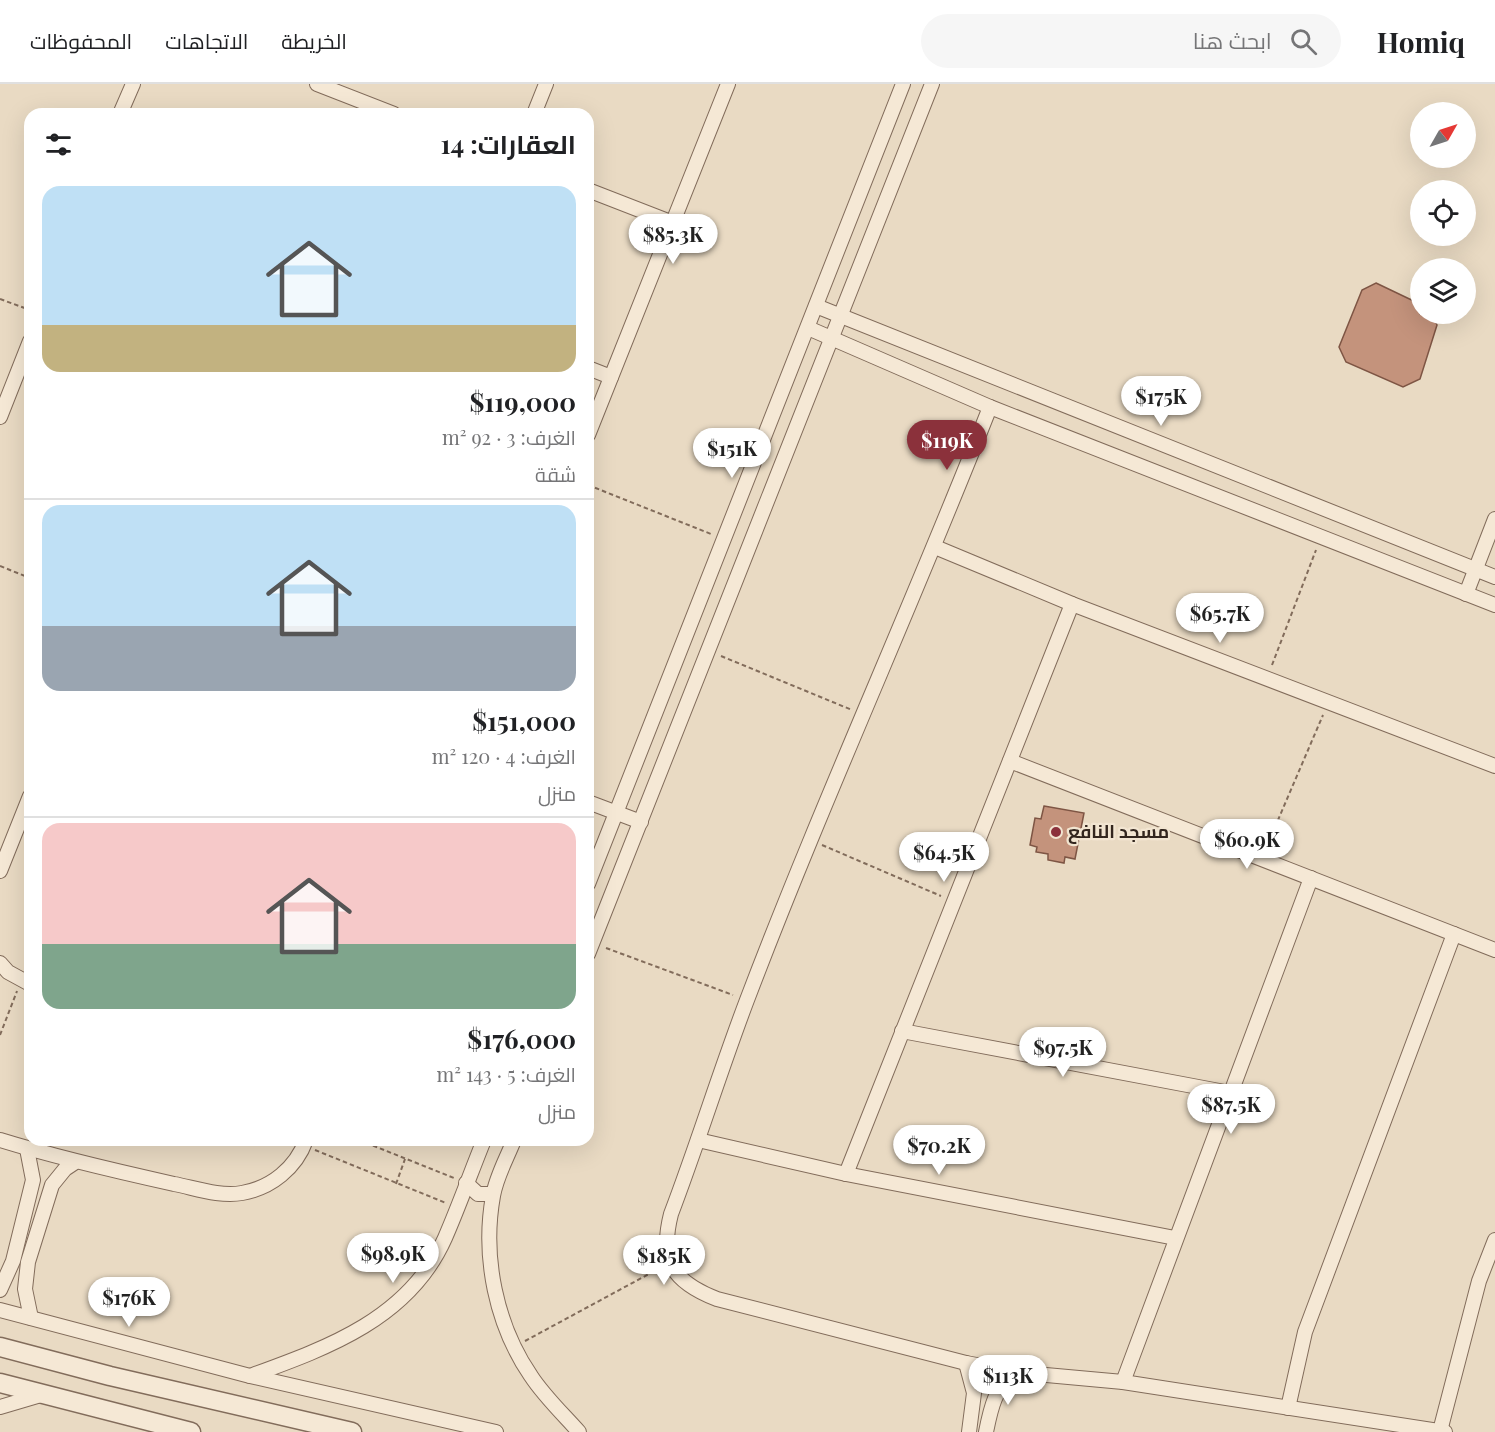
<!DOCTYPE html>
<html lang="ar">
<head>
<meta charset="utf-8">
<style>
	:root { --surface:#fff; --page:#f6f6f6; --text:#202124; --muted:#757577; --line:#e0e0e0; --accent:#8b313b }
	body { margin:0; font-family:"Playfair Display",Cairo,serif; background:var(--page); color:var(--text); direction:rtl; height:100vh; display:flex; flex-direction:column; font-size:22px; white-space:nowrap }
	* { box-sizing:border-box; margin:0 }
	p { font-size:20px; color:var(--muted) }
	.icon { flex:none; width:33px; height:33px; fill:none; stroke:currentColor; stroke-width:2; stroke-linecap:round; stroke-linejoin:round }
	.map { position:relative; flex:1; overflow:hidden; direction:ltr }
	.drawer { position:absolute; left:24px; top:24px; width:570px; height:1038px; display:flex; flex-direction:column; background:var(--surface); border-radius:18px; box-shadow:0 6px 24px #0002; direction:rtl }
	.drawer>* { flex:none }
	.needle { width:39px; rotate:51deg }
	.buttons { position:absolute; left:1410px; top:18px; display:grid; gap:12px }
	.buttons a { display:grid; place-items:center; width:66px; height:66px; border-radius:50%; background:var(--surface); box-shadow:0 6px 24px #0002; font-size:30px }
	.price { position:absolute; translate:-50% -51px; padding:0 14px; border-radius:21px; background:#fff; color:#222; font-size:20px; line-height:39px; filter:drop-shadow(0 2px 3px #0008) }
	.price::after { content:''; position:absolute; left:50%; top:36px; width:18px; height:14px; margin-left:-9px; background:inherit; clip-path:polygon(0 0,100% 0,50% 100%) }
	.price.on { background:var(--accent); color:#fff }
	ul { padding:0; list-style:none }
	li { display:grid; align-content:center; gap:12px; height:318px; padding:0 18px }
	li+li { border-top:2px solid var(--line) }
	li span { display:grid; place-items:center; height:186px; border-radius:18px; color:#555 }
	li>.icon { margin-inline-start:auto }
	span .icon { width:108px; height:108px; fill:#fffc; stroke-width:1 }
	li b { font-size:26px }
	h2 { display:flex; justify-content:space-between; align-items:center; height:72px; padding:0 18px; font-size:26px }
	header { display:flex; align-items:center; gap:36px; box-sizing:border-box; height:84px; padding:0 30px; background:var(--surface); border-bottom:2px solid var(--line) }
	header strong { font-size:28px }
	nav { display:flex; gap:33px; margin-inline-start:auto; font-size:21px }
	.search { width:420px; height:54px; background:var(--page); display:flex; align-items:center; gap:15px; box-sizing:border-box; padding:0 21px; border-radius:33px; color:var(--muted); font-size:22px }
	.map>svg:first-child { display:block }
	.building { fill:#c4937c; stroke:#7e5544; stroke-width:1.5 }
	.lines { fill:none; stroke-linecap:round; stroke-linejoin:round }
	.minor-casing { stroke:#826c5b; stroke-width:16 }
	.tertiary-casing { stroke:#826c5b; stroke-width:21 }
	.path { stroke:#826c5b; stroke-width:2; stroke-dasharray:4.5 3; stroke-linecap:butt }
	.minor { stroke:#f5e8d5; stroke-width:14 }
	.tertiary { stroke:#f5e8d5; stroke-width:18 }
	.poi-dot { fill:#8b313b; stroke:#f2e5d1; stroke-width:2 }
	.labels { text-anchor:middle; stroke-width:4.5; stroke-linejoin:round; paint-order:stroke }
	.poi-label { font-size:18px; font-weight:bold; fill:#33261e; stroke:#f2e5d1; text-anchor:start }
</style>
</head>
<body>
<header>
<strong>Homiq</strong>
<div class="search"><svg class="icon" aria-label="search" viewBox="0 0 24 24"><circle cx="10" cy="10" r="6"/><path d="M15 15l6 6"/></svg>ابحث هنا</div>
<nav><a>الخريطة</a><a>الاتجاهات</a><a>المحفوظات</a></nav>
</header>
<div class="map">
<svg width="1495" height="1348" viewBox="0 0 1495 1348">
	<rect width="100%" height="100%" fill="#e9dac3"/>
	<g class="building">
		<path d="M1376 199 1420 220V230H1432L1437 241 1420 295 1403 303 1346 278 1339 263 1362 206Z"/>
		<path d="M1044 722 1084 729 1075 775 1065 773 1064 779 1048 776V770L1036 768 1037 763 1030 761 1035 734 1041 735Z"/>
	</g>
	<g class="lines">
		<g class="minor-casing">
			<g id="minor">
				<path d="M317 0 394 30"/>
				<path d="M120 30 133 0"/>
				<path d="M534 30 546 0"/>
				<path d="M588 106 673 139"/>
				<path d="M816 222 1495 493"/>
				<path d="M808 244 990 323 1495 521"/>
				<path d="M588 284 611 293"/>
				<path d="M990 323C912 522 823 716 747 916 720 987 698 1059 671 1130 659 1177 673 1198 717 1215L966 1279 1014 1288 1123 1298 1445 1348"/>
				<path d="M0 333 30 257"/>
				<path d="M588 351 728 0"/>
				<path d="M935 463 1072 520 1495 682"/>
				<path d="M1466 510 1495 435"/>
				<path d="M1010 677 1495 866"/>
				<path d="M588 718 641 738"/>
				<path d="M0 787 30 712"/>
				<path d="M588 800 903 0"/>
				<path d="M588 870 932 0"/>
				<path d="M0 879 8 888 30 900"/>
				<path d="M902 947 1230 1009"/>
				<path d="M0 1056C58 1074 115 1087 174 1100 195 1104 220 1113 242 1109 271 1104 296 1084 306 1056"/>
				<path d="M514 1056C507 1074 496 1093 493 1112 482 1173 496 1241 531 1292 544 1312 563 1330 579 1348"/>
				<path d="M698 1056 846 1090 1175 1154"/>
				<path d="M846 1090 1072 520"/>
				<path d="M466 1099 478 1110H493"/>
				<path d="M0 1206 13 1177 33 1096 27 1065"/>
				<path d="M0 1226 250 1292 496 1348"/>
				<path d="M31 1234 25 1205 28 1178 52 1101 65 1085 74 1079"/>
				<path d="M966 1279 974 1309 969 1348"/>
				<path d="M250 1292C327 1264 409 1235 445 1154 459 1122 471 1088 484 1056"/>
				<path d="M1123 1298 1311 794"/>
				<path d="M0 1323 44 1310"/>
				<path d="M1288 1324 1305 1248 1454 850"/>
				<path d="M1440 1347 1479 1197 1495 1156"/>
				<path d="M986 1348C991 1323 995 1305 1014 1288"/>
			</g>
		</g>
		<g class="tertiary-casing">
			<g id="tertiary">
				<path d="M0 1263 110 1292 352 1348"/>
				<path d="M0 1299 191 1348"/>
			</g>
		</g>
		<g class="path">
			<path d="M0 215 30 226"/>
			<path d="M588 401 711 450"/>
			<path d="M0 482 30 494"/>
			<path d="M721 572 852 626"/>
			<path d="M1272 581 1316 466"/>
			<path d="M822 761 941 812"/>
			<path d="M1266 764 1323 631"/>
			<path d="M606 864 733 911"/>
			<path d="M0 951 17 907"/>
			<path d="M359 1056 454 1094"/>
			<path d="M315 1066 446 1119"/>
			<path d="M396 1100 405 1075"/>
			<path d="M525 1257 660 1184"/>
		</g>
		<use href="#minor" class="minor"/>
		<use href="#tertiary" class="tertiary"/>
	</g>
	<circle class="poi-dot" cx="1056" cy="748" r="6"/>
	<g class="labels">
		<g class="poi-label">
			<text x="1068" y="754">مسجد النافع</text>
		</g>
	</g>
</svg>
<div class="buttons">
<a><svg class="needle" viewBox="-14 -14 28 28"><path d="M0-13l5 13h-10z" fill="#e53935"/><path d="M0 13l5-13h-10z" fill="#757577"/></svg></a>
<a><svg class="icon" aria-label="locate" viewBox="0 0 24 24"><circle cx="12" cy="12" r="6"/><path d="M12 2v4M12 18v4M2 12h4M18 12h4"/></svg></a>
<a><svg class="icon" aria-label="layers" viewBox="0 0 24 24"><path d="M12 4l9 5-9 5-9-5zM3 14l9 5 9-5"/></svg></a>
</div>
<b class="price" style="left:673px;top:181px">$85.3K</b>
<b class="price" style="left:1161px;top:343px">$175K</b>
<b class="price on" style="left:947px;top:387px">$119K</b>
<b class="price" style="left:732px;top:395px">$151K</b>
<b class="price" style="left:1220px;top:560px">$65.7K</b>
<b class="price" style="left:1247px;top:786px">$60.9K</b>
<b class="price" style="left:944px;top:799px">$64.5K</b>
<b class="price" style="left:1063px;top:994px">$97.5K</b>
<b class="price" style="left:1231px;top:1051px">$87.5K</b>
<b class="price" style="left:939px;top:1092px">$70.2K</b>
<b class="price" style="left:393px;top:1200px">$98.9K</b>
<b class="price" style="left:664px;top:1202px">$185K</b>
<b class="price" style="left:129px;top:1244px">$176K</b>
<b class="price" style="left:1008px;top:1322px">$113K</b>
<section class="drawer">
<h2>العقارات: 14<svg class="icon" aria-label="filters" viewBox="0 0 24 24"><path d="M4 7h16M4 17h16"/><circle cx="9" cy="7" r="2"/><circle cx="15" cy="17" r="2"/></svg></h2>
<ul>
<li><span style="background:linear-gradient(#bfe0f5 75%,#c2b280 0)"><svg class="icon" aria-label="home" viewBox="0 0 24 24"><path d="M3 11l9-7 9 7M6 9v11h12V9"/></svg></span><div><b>$119,000</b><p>الغرف: 3 · 92 m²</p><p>شقة</p></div></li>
<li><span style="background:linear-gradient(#bfe0f5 65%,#9aa5b1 0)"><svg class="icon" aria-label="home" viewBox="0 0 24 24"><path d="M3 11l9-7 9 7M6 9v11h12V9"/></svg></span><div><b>$151,000</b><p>الغرف: 4 · 120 m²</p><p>منزل</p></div></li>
<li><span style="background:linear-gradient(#f6c9c9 65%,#7fa58c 0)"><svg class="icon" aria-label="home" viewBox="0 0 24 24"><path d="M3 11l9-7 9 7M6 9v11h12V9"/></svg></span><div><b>$176,000</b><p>الغرف: 5 · 143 m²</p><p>منزل</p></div></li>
</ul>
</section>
</div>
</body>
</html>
